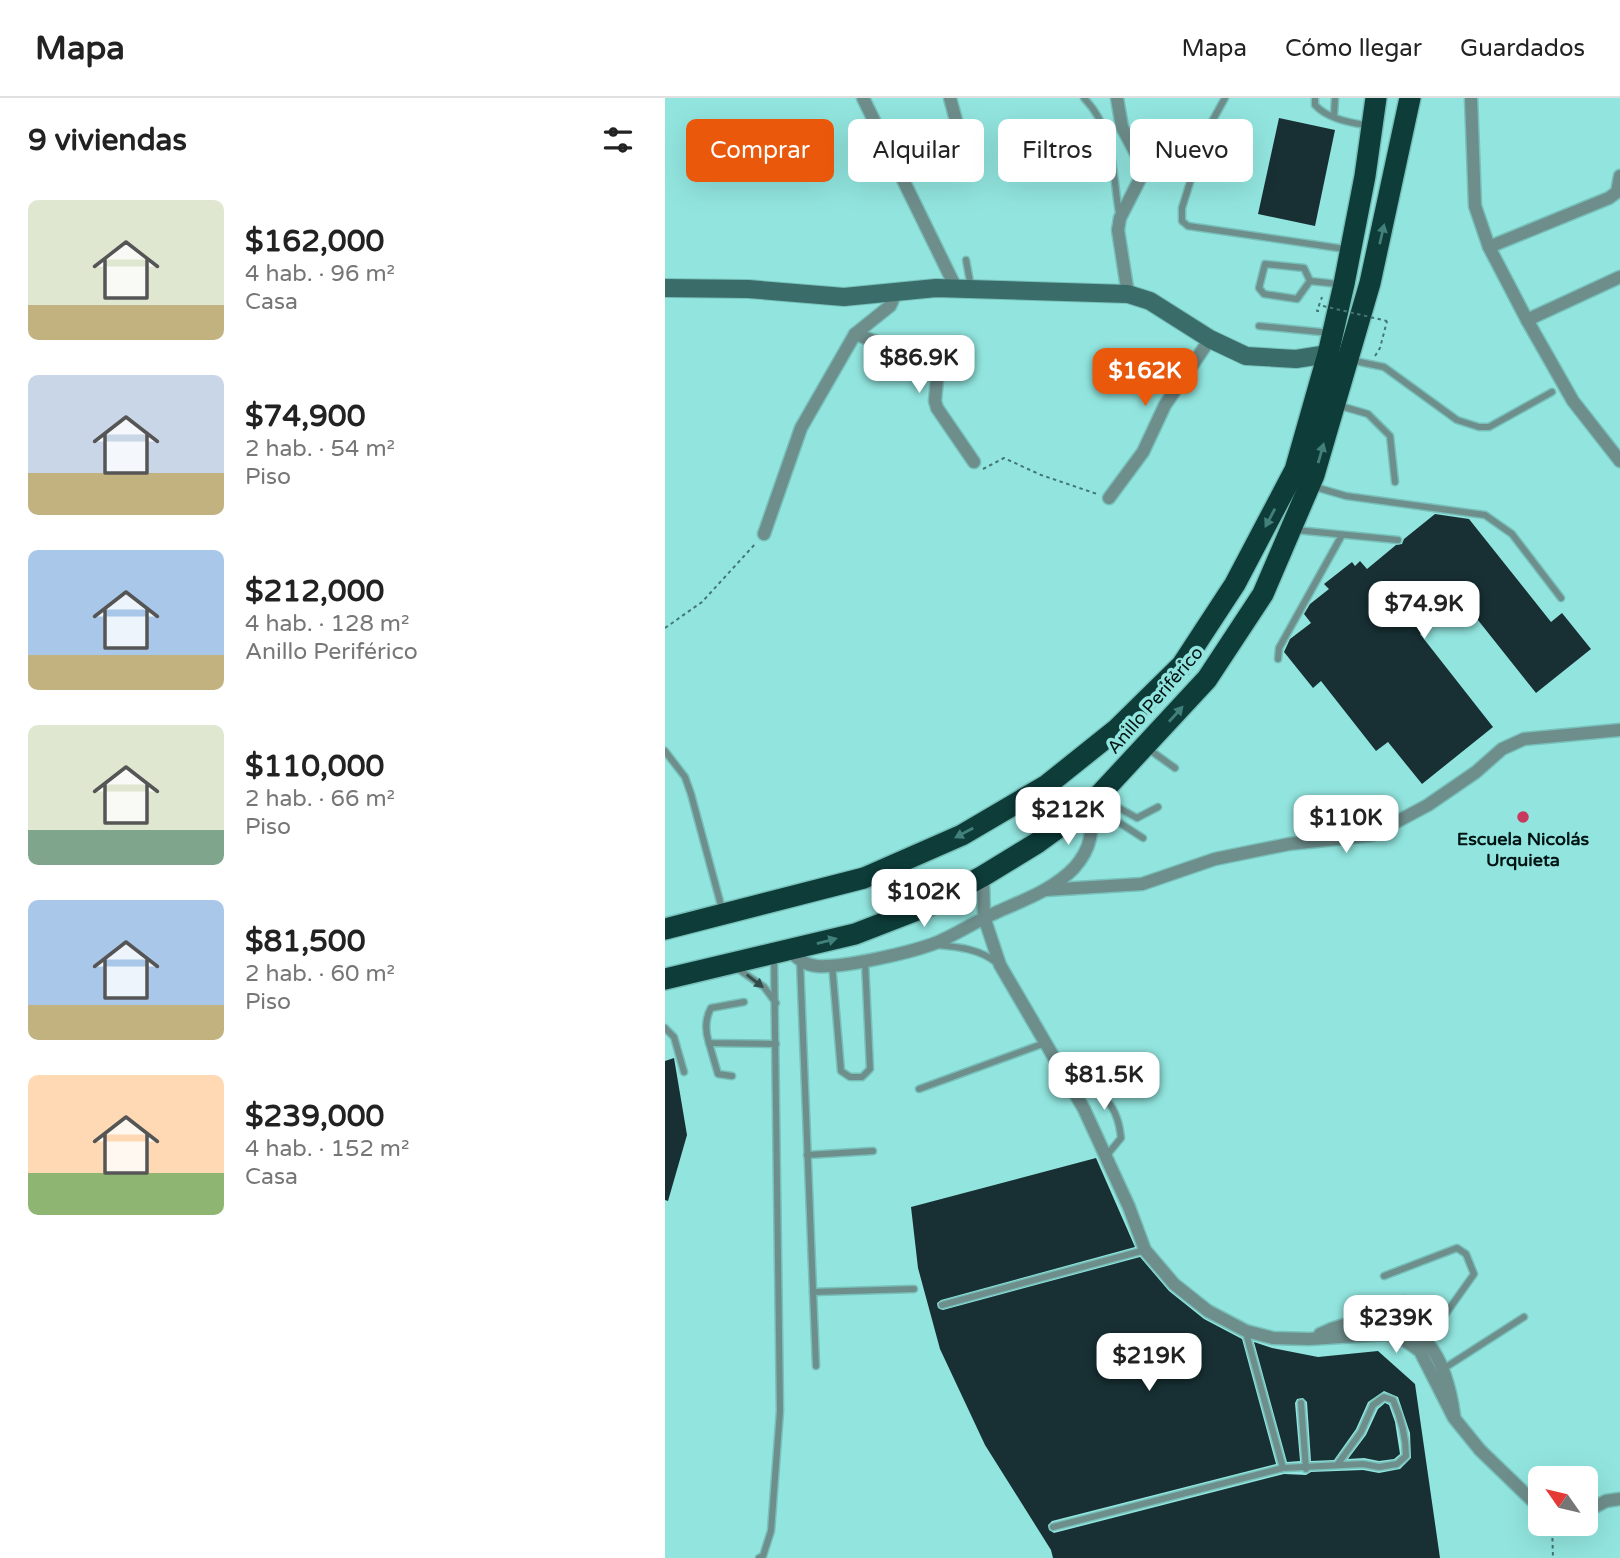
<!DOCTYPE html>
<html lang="es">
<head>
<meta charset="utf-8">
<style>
	:root { --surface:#fff; --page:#f2f2f2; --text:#222; --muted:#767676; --line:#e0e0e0; --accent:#ea580c }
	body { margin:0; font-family:"Varela Round",sans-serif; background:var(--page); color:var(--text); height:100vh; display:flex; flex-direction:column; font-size:26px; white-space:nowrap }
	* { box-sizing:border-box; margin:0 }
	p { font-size:23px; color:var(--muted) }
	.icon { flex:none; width:38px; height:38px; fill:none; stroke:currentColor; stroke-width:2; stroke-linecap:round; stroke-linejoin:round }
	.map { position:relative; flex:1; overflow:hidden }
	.panel { display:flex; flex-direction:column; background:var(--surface); width:665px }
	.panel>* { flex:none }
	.guide { position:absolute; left:21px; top:21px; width:665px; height:63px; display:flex; gap:14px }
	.needle { width:46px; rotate:304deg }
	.controls { position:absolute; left:863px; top:1368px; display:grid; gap:14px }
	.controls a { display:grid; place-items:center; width:70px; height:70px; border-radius:10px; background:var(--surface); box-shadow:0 7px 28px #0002; font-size:35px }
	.price { position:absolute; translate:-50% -60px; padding:0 16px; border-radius:14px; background:#fff; color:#222; font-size:23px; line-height:46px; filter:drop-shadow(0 2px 4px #0008) }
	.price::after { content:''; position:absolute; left:50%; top:42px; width:21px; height:16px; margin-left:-10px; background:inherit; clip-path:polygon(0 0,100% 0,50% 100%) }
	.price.selected { background:var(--accent); color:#fff }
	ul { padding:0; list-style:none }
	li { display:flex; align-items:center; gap:21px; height:175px; padding:0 28px }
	li span { display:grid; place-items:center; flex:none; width:196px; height:140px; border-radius:10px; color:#555 }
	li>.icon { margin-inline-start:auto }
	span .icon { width:84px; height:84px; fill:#fffc; stroke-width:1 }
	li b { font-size:30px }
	h2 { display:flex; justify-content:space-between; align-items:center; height:84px; padding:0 28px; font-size:30px }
	.pill { padding:0 24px; border-radius:10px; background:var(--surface); box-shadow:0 7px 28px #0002; font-size:24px; line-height:63px }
	.pill.selected { background:var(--accent); color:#fff }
	header { display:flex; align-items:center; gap:42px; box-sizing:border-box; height:98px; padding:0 35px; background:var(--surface); border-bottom:2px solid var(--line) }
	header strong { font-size:33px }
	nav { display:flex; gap:38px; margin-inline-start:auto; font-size:24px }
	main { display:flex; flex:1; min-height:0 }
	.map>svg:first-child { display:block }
	.building { fill:#183034 }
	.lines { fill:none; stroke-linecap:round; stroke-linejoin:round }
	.lane-casing { stroke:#78c0ba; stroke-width:9 }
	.street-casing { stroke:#78c0ba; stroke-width:15 }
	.secondary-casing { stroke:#78c0ba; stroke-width:20 }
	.highway-casing { stroke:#78c0ba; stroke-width:24 }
	.path { stroke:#447672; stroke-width:2; stroke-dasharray:3.5 3.5; stroke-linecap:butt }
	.lane { stroke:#6e8e8c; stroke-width:6 }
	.street { stroke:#6e8e8c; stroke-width:12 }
	.secondary { stroke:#3a6d6a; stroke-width:18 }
	.highway { stroke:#0d3c39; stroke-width:21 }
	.path-bridge { stroke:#447672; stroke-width:2; stroke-dasharray:3.5 3.5; stroke-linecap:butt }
	.oneway { fill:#42807b }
	.oneway2 { fill:#314b49 }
	.poi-dot { fill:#c8395d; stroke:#92e5df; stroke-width:2.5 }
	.labels { text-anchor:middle; stroke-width:7; stroke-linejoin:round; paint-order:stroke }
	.street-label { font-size:18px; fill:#001513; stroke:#92e5df }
	.poi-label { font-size:18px; font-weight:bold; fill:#001513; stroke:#92e5df }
</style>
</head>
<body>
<header>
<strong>Mapa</strong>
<nav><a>Mapa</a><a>Cómo llegar</a><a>Guardados</a></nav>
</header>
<main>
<section class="panel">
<h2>9 viviendas<svg class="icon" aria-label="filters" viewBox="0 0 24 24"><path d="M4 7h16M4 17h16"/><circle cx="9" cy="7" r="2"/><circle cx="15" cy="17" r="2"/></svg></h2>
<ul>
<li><span style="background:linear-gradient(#dfe7d0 75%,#c2b280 0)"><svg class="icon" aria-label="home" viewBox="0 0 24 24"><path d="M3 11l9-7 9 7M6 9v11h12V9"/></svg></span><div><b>$162,000</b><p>4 hab. · 96 m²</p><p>Casa</p></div></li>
<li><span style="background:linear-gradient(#c9d6e8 70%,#c2b280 0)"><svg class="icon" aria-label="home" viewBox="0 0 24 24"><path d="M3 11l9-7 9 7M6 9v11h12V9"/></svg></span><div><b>$74,900</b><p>2 hab. · 54 m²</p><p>Piso</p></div></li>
<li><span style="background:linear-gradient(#a9c7e8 75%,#c2b280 0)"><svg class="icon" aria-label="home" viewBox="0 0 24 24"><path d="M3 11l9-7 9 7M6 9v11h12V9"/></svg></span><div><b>$212,000</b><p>4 hab. · 128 m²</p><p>Anillo Periférico</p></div></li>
<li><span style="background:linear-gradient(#dfe7d0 75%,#7fa58c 0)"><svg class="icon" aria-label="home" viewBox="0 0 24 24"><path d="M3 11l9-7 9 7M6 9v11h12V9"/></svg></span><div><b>$110,000</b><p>2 hab. · 66 m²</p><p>Piso</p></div></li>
<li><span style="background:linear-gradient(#a9c7e8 75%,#c2b280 0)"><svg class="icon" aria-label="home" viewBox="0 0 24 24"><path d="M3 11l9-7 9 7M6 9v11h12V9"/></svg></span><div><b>$81,500</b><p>2 hab. · 60 m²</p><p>Piso</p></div></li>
<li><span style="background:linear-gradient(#ffd9b3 70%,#8fb573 0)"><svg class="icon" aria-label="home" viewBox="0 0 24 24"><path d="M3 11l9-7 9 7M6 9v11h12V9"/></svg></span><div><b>$239,000</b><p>4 hab. · 152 m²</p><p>Casa</p></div></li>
</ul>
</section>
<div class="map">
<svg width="955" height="1460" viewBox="0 0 955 1460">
	<rect width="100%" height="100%" fill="#92e5df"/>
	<g class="building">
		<path d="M614 20 670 32 650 128 593 116Z"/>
		<path d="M770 416 804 421 886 524 897 515 926 551 871 595 797 502 755 536 828 629 757 686 723 644 711 653 656 583 648 590 619 554 625 541 646 525 639 516 645 506 664 491 659 486 687 464 690 468 695 463 702 471 731 447 737 446 739 441Z"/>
		<path d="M9 960 22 1037 3 1103 0 1102V963Z"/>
		<path d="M431 1060 470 1149 276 1202 272 1205 273 1210 278 1212 475 1159 504 1193 539 1221 577 1241 611 1366 387 1423 383 1427 384 1432 389 1435 619 1376 641 1377 646 1374 698 1372 714 1375 735 1371 746 1360 745 1335 733 1299 719 1293 703 1304 691 1331 669 1362 646 1363 642 1304 638 1300 632 1301 630 1305 635 1363 622 1364 589 1244 607 1250 653 1259 713 1253 750 1286 775 1460H388L386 1452 320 1347 275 1251 253 1170 246 1109Z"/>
		<path d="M720 1305 724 1307 730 1324 735 1356 729 1361 714 1363 699 1360 683 1361 701 1337 713 1311Z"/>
	</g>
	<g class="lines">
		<g class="lane-casing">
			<g id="lane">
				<path d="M419 0C450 32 447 73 454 115"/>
				<path d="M560 0 540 36 517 110V123L523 128 680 151"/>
				<path d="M650 0V7C662 20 684 25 702 27"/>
				<path d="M669 18 670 0"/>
				<path d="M301 162 306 189"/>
				<path d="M600 166 639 170 645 183 632 201 599 196 594 190Z"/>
				<path d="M645 183 673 186"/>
				<path d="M594 228 666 235"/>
				<path d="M685 262 719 269 792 322 814 329H824L887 294"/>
				<path d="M672 307 703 316 725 338 730 384"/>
				<path d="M650 389 681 398 820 417 847 436 896 500"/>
				<path d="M631 432 733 442"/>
				<path d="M613 561 614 550 677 437"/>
				<path d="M482 650 510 670"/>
				<path d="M0 653 20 679 26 696 57 811"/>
				<path d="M438 701 472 720 493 709"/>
				<path d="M430 709 478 740"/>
				<path d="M273 847C294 849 315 851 332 865"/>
				<path d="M135 863 151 1268"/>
				<path d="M167 866 176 973 185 979H197L205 971 200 863"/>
				<path d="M73 871 99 889 111 905"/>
				<path d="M79 904 46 910C40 921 40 933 44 945L111 946"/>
				<path d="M0 930 9 939 19 974"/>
				<path d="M44 945 53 976 67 978"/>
				<path d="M408 989C439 989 453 1010 456 1040L442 1057"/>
				<path d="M254 991 380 945"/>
				<path d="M142 1057 208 1053"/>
				<path d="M719 1178 792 1150 801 1156 809 1176 760 1245"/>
				<path d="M148 1194 249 1191"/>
				<path d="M739 1201 774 1223"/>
				<path d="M277 1207 480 1152"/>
				<path d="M581 1235 618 1370"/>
				<path d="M778 1271 859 1219"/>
				<path d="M636 1305 641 1371"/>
				<path d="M388 1429 618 1370 698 1366 714 1369 732 1366 741 1358C741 1338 736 1320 728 1302L719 1299 708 1307 696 1334 672 1367"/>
				<path d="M94 1460 98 1458 106 1433 115 1313 109 858"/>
			</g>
		</g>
		<g class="street-casing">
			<g id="street">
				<path d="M198 0 291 190"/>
				<path d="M285 0 296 41"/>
				<path d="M452 0 457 29 476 65 478 75 455 120 453 132 463 196"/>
				<path d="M806 0 810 108 824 149 862 222 908 303 955 363"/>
				<path d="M824 149 944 100 952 94 955 78"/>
				<path d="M862 222 955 179"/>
				<path d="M190 236 226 249 269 276 272 281 270 303 272 310 309 364"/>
				<path d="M444 400 478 354 500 307 545 241"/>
				<path d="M99 436 136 330 190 236 225 208 231 195"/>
				<path d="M318 778 319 819 335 867 419 1011 464 1109 480 1152 509 1186 543 1213 581 1233 608 1240 644 1241 722 1236 738 1241 755 1253 789 1320 815 1352 875 1410"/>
				<path d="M380 792 477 786 550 761 624 746 707 737 763 707 811 674 837 651 859 641 955 632"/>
				<path d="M125 853C133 861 140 867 152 868 178 870 243 855 268 846 289 838 309 824 330 815 356 803 388 792 409 770 428 749 427 733 426 706"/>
				<path d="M655 1236C686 1220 731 1218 759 1242 777 1257 786 1294 789 1317"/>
				<path d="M920 1414 941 1403 955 1401"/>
			</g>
		</g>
		<g class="secondary-casing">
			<path id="secondary" d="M0 190 83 191 179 199 271 190 463 196 485 203 545 241 581 258 631 261 663 256"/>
		</g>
		<g class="highway-casing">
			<g id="highway">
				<path d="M0 831 199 780 297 737 382 687 452 631 517 567 570 486 630 372 663 256 679 186 700 78 711 0"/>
				<path d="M0 881 190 836 265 807 318 778 372 745 426 706 542 581 598 496 649 377 705 185 745 0"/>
			</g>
		</g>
		<g class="path">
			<path d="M654 213H652L657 199"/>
			<path d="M710 258 715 250 722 223"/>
			<path d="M318 371 339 360 376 377 432 396"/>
			<path d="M0 530 37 504 91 445"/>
			<path d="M887 1426 888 1460"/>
		</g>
		<use href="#lane" class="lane"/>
		<use href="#street" class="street"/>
		<use href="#secondary" class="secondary"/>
		<use href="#highway" class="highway"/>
		<path class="path-bridge" d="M658 208 722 223"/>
	</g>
	<defs><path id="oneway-solid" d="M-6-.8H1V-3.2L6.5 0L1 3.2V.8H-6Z" transform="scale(1.75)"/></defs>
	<g class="oneway">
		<use href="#oneway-solid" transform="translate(717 136) rotate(-77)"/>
		<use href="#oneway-solid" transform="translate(656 355) rotate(-74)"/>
		<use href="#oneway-solid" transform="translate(605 420) rotate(118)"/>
		<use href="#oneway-solid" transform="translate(511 616) rotate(-48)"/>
		<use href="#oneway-solid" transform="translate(299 735) rotate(152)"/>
		<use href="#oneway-solid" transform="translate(162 843) rotate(-15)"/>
	</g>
	<use class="oneway2" href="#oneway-solid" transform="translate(90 883) rotate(38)"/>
	<circle class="poi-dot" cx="858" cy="719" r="7"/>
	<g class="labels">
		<g class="street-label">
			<text transform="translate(490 602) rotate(-49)" y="6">Anillo Periférico</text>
		</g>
		<g class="poi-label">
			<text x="858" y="747">Escuela Nicolás<tspan x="858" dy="21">Urquieta</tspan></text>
		</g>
	</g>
</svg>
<div class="controls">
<a><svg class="needle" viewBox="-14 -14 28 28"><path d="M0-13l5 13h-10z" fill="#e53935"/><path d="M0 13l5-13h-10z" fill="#767676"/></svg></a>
</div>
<b class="price" style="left:254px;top:297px">$86.9K</b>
<b class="price selected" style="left:480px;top:310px">$162K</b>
<b class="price" style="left:759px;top:543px">$74.9K</b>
<b class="price" style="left:403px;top:749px">$212K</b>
<b class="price" style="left:681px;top:757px">$110K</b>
<b class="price" style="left:259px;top:831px">$102K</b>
<b class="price" style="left:439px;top:1014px">$81.5K</b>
<b class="price" style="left:731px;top:1257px">$239K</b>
<b class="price" style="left:484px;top:1295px">$219K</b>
<div class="guide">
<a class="pill selected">Comprar</a>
<a class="pill">Alquilar</a>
<a class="pill">Filtros</a>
<a class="pill">Nuevo</a>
</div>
</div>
</main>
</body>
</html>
